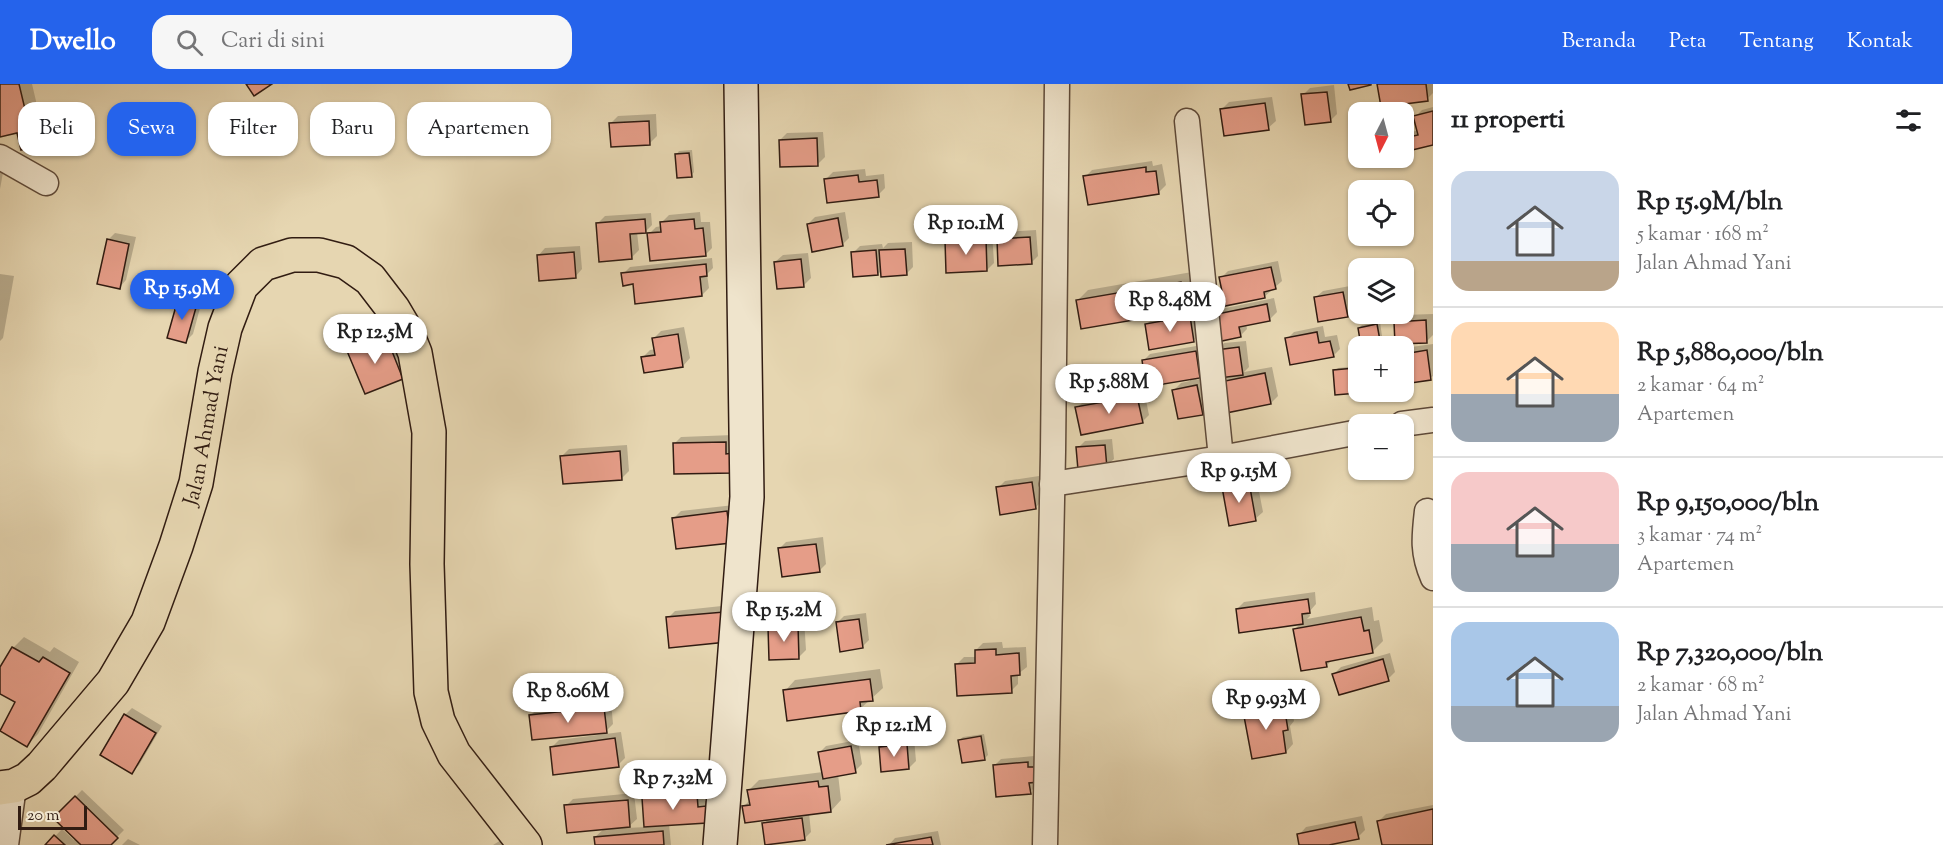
<!DOCTYPE html>
<html lang="id">
<head>
<meta charset="utf-8">
<style>
	:root { --surface:#fff; --page:#f6f6f6; --text:#202124; --muted:#757577; --line:#e0e0e0; --accent:#2563eb }
	body { margin:0; font-family:"Sorts Mill Goudy",serif; background:var(--page); color:var(--text); height:100vh; display:flex; flex-direction:column; font-size:22px; white-space:nowrap }
	* { box-sizing:border-box; margin:0 }
	p { font-size:20px; color:var(--muted) }
	.icon { flex:none; width:33px; height:33px; fill:none; stroke:currentColor; stroke-width:2; stroke-linecap:round; stroke-linejoin:round }
	.map { position:relative; flex:1; overflow:hidden }
	.drawer { display:flex; flex-direction:column; background:var(--surface); width:510px }
	.drawer>* { flex:none }
	.top-card { position:absolute; left:18px; top:18px; width:570px; height:54px; display:flex; gap:12px }
	.needle { width:39px; rotate:186deg }
	.controls { position:absolute; left:1348px; top:18px; display:grid; gap:12px }
	.controls a { display:grid; place-items:center; width:66px; height:66px; border-radius:12px; background:var(--surface); box-shadow:0 2px 4px #0004; font-size:30px }
	.scale { position:absolute; left:18px; bottom:15px; width:69px; box-sizing:border-box; padding-left:6px; border:3px solid #311c12; border-top:0; font-size:16px; line-height:21px; white-space:nowrap; color:#311c12; -webkit-text-stroke:4px #efe4cc; paint-order:stroke }
	.price { position:absolute; translate:-50% -51px; padding:0 14px; border-radius:21px; background:#fff; color:#222; font-size:20px; line-height:39px; filter:drop-shadow(0 2px 3px #0008) }
	.price::after { content:''; position:absolute; left:50%; top:36px; width:18px; height:14px; margin-left:-9px; background:inherit; clip-path:polygon(0 0,100% 0,50% 100%) }
	.price.selected { background:var(--accent); color:#fff }
	ul { padding:0; list-style:none }
	li { display:flex; align-items:center; gap:18px; height:150px; padding:0 18px }
	li+li { border-top:2px solid var(--line) }
	li span { display:grid; place-items:center; flex:none; width:168px; height:120px; border-radius:18px; color:#555 }
	li>.icon { margin-inline-start:auto }
	span .icon { width:72px; height:72px; fill:#fffc; stroke-width:1 }
	li b { font-size:26px }
	h2 { display:flex; justify-content:space-between; align-items:center; height:72px; padding:0 18px; font-size:26px }
	.tag { padding:0 21px; border-radius:18px; background:var(--surface); box-shadow:0 2px 4px #0004; font-size:21px; line-height:54px }
	.tag.selected { background:var(--accent); color:#fff }
	header { display:flex; align-items:center; gap:36px; box-sizing:border-box; height:84px; padding:0 30px; background:var(--accent); color:#fff }
	header strong { font-size:28px }
	nav { display:flex; gap:33px; margin-inline-start:auto; font-size:21px }
	.search { width:420px; height:54px; background:var(--page); display:flex; align-items:center; gap:15px; box-sizing:border-box; padding:0 21px; border-radius:18px; color:var(--muted); font-size:22px }
	main { display:flex; flex:1; min-height:0 }
	.map>svg:first-child { display:block }
	.shadow { fill:#0003 }
	.building { fill:#e59d88; stroke:#311c12; stroke-width:1.5 }
	.lines { fill:none; stroke-linecap:round; stroke-linejoin:round }
	.street-casing { stroke:#5e4a3a; stroke-width:27 }
	.secondary-casing { stroke:#311c12; stroke-width:36 }
	.highway-casing { stroke:#311c12; stroke-width:36 }
	.street { stroke:#efe4cc; stroke-width:24 }
	.secondary { stroke:#efe4cc; stroke-width:33 }
	.highway { stroke:#e6d6b1; stroke-width:33 }
	.labels { text-anchor:middle; stroke-width:5; stroke-linejoin:round; paint-order:stroke }
	.street-label { font-size:21px; fill:#311c12; stroke:#efe4cc }
</style>
</head>
<body>
<header>
<strong>Dwello</strong>
<div class="search"><svg class="icon" aria-label="search" viewBox="0 0 24 24"><circle cx="10" cy="10" r="6"/><path d="M15 15l6 6"/></svg>Cari di sini</div>
<nav><a>Beranda</a><a>Peta</a><a>Tentang</a><a>Kontak</a></nav>
</header>
<main>
<div class="map">
<svg width="1433" height="761" viewBox="0 0 1433 761">
	<rect width="100%" height="100%" fill="#e6d6b1"/>
	<filter id="stains"><feTurbulence type="fractalNoise" baseFrequency=".00333" numOctaves="4"/><feColorMatrix values="0 0 0 0 .2 0 0 0 0 .09 0 0 0 0 .02 0 0 0 .5 -.17"/></filter>
	<radialGradient id="worn" r=".72"><stop offset=".6" stop-color="#630" stop-opacity="0"/><stop offset="1" stop-color="#630" stop-opacity=".3"/></radialGradient>
	<g class="shadow">
		<path d="M0 0H32L44 51 33 62 18 47 0 49Z"/>
		<path d="M1379 0H1433V9L1427 15Z"/>
		<path d="M1334 1 1337 30 1330 37 1303 11 1310 4Z"/>
		<path d="M1272 13 1276 37 1268 44 1222 25 1229 18Z"/>
		<path d="M1433 23V59L1404 66V51L1418 46 1415 33 1422 26Z"/>
		<path d="M656 30 657 52 650 59 611 39 618 32Z"/>
		<path d="M540 36 549 55 526 68 516 49Z"/>
		<path d="M823 48 825 73 818 80 780 56 787 49Z"/>
		<path d="M0 65 7 67 0 105Z"/>
		<path d="M692 66 694 88 691 92 676 71 679 67Z"/>
		<path d="M1152 77 1153 82 1162 80 1166 101 1159 108 1085 93 1092 86Z"/>
		<path d="M865 85 866 92 884 90 885 104 878 111 826 95 833 88Z"/>
		<path d="M700 128 701 138H710L712 164 705 171 649 150 656 143 662 142V138L669 131Z"/>
		<path d="M845 128 849 154 842 161 808 140 815 133Z"/>
		<path d="M651 129 652 141 645 148H637L639 166 632 173 598 139 605 132Z"/>
		<path d="M1036 146 1038 172 1031 179 998 155 1005 148Z"/>
		<path d="M992 148 994 179 987 186 946 157 953 150Z"/>
		<path d="M115 149 136 153 126 196 119 204 108 156Z"/>
		<path d="M912 158 913 183 906 190 882 186 878 190 853 169 860 162 882 160 883 164 888 159Z"/>
		<path d="M580 162 582 185 575 193 538 172 545 164Z"/>
		<path d="M808 169 811 194 804 201 775 178 783 171Z"/>
		<path d="M712 174 713 184 707 190 709 204 702 211 634 199 623 190 630 183Z"/>
		<path d="M1278 177 1282 197 1264 213 1221 194 1228 187Z"/>
		<path d="M1192 188 1197 215 1183 228 1196 226 1201 249 1194 256 1146 241 1156 231 1078 216 1088 206Z"/>
		<path d="M0 190 14 192 3 254 0 257Z"/>
		<path d="M1350 202 1354 224 1347 231 1315 214 1323 207Z"/>
		<path d="M186 208 203 213 193 250 186 257 179 216Z"/>
		<path d="M1274 214 1277 228 1270 235 1246 240 1247 245 1240 252 1214 232 1221 225Z"/>
		<path d="M1433 230V251L1426 258 1396 238 1403 231Z"/>
		<path d="M1380 238 1383 259 1380 262H1362L1359 244 1362 241Z"/>
		<path d="M1323 242 1325 253 1337 251 1340 265 1333 272 1287 255 1294 248Z"/>
		<path d="M684 243 690 274 683 282 643 273 650 266 656 265 654 254 661 247Z"/>
		<path d="M393 246 409 287 402 294 349 267 356 260Z"/>
		<path d="M1246 257 1249 283 1244 288 1272 283 1278 312 1271 319 1221 298 1228 291 1217 266 1224 259Z"/>
		<path d="M1433 260V292L1430 294 1404 298V264Z"/>
		<path d="M1202 261 1206 286 1196 296 1204 294 1209 322 1202 329 1174 306 1181 299 1190 297V295L1143 277 1150 270Z"/>
		<path d="M1358 282 1359 306 1357 308 1335 287 1338 284Z"/>
		<path d="M1144 306 1149 331 1142 338 1077 324 1084 317Z"/>
		<path d="M733 351 740 380 674 360 681 353Z"/>
		<path d="M1112 355 1114 375 1106 382 1078 364 1085 357Z"/>
		<path d="M627 361 629 387 622 394 562 372 569 365Z"/>
		<path d="M1039 392 1042 417 1035 424 998 404 1005 397Z"/>
		<path d="M1256 392 1263 428 1255 435 1224 403 1231 396Z"/>
		<path d="M734 421 737 451 674 434 681 427Z"/>
		<path d="M823 453 826 480 819 487 779 465 786 458Z"/>
		<path d="M1315 508 1316 520 1309 528 1310 532 1307 535 1372 523 1374 537 1379 536 1383 557 1372 568 1333 575 1327 581 1295 545 1301 539 1237 525 1244 518Z"/>
		<path d="M731 521 734 549 668 534 675 527Z"/>
		<path d="M866 529 869 556 862 563 837 539 844 532Z"/>
		<path d="M804 535 806 566 799 573 769 544 776 536Z"/>
		<path d="M24 553 50 568 54 563 79 578 38 650 27 661 17 618 0 608V586L13 564Z"/>
		<path d="M1002 558 1003 564 1026 563 1027 583 1018 590V600L1011 607 957 580 964 573H976V566L983 559Z"/>
		<path d="M1390 569 1395 588 1388 595 1334 590 1341 583Z"/>
		<path d="M880 585 883 604 860 625 785 607 795 596Z"/>
		<path d="M1290 615 1294 637 1290 642 1293 660 1286 668 1245 628 1252 621Z"/>
		<path d="M611 617 613 640 603 650V648L531 631 538 624Z"/>
		<path d="M132 624 162 642 139 681 132 688 125 631Z"/>
		<path d="M621 648 625 674 618 681 551 664 559 656Z"/>
		<path d="M984 650 988 671 985 674 959 656 963 653Z"/>
		<path d="M914 654 916 677 909 684 881 663 888 656Z"/>
		<path d="M858 656 862 680 855 687 838 690 841 716 831 727 809 729 811 748 804 755 764 740 769 734 744 722 750 716 749 706 759 696 823 688 819 669 826 662Z"/>
		<path d="M1034 672 1035 677 1044 676 1037 701 1030 708 994 682 1001 675Z"/>
		<path d="M703 703 705 717 712 716 713 730 669 740 671 761H596L595 753 605 744 566 722 573 715 634 709 637 735 627 744 646 743 643 714 650 707Z"/>
		<path d="M82 706 124 746 109 761H47L62 745 74 756 76 754 55 734Z"/>
		<path d="M1433 721V761H1384L1379 737 1386 730Z"/>
		<path d="M1362 732 1365 746 1358 753 1322 761H1301L1299 751 1306 743Z"/>
		<path d="M938 747 941 761H889L895 754Z"/>
		<path d="M511 750 518 761H493Z"/>
		<path d="M128 755 140 761H122Z"/>
	</g>
	<g class="building">
		<path d="M0 0H19L34 63 21 66 17 49 0 53Z"/>
		<path d="M246 0H272L254 12Z"/>
		<path d="M1348 0H1371V1L1350 6Z"/>
		<path d="M1377 0H1426L1428 17 1381 23Z"/>
		<path d="M1327 8 1331 38 1305 41 1301 10Z"/>
		<path d="M1265 19 1269 46 1224 52 1220 25Z"/>
		<path d="M1433 27V61L1404 68V54L1418 51 1413 32Z"/>
		<path d="M649 37 650 61 611 63 609 39Z"/>
		<path d="M537 38 547 60 525 70 514 49Z"/>
		<path d="M817 54 818 82 780 83 779 56Z"/>
		<path d="M689 69 692 93 677 94 675 70Z"/>
		<path d="M1146 83V88L1156 87 1159 110 1088 121 1083 92Z"/>
		<path d="M858 91 859 98 877 96 879 113 827 119 824 95Z"/>
		<path d="M838 134 843 162 812 168 807 140Z"/>
		<path d="M645 135 646 149 630 150 632 175 599 178 596 139Z"/>
		<path d="M694 135 695 145 703 144 706 172 650 177 647 149 661 148 660 138Z"/>
		<path d="M1030 153 1032 180 998 182 997 155Z"/>
		<path d="M986 154 987 187 946 189 945 156Z"/>
		<path d="M107 155 129 160 120 205 97 200Z"/>
		<path d="M905 165 907 191 881 193 879 166Z"/>
		<path d="M876 166 878 191 853 193 851 168Z"/>
		<path d="M574 168 576 194 539 197 537 171Z"/>
		<path d="M801 175 804 203 777 205 774 178Z"/>
		<path d="M706 180 707 192 700 193 702 212 635 220 633 200 623 202 621 189Z"/>
		<path d="M1271 183 1276 205 1264 208 1265 214 1225 222 1219 193Z"/>
		<path d="M1181 198 1187 227 1081 245 1076 216Z"/>
		<path d="M1343 208 1348 233 1318 238 1314 213Z"/>
		<path d="M178 215 197 220 186 259 167 254Z"/>
		<path d="M1267 220 1270 237 1239 243 1241 253 1217 258 1212 231Z"/>
		<path d="M1190 232 1194 258 1149 266 1145 240Z"/>
		<path d="M1426 236 1427 259 1395 260 1394 238Z"/>
		<path d="M1377 240 1381 262H1361L1358 244Z"/>
		<path d="M1317 248 1319 259 1330 257 1334 273 1290 281 1285 254Z"/>
		<path d="M678 250 683 283 644 289 641 273 655 271 652 254Z"/>
		<path d="M386 252 403 295 365 310 347 267Z"/>
		<path d="M1239 263 1243 291 1219 294 1216 266Z"/>
		<path d="M1427 266 1431 296 1404 300V270Z"/>
		<path d="M1196 267 1200 294 1146 303 1142 276Z"/>
		<path d="M1355 284 1358 309 1335 311 1333 286Z"/>
		<path d="M1265 289 1271 320 1226 329 1220 298Z"/>
		<path d="M1197 301 1203 331 1178 335 1172 306Z"/>
		<path d="M1137 312 1143 339 1081 351 1075 323Z"/>
		<path d="M726 358V370L733 369V389L674 390 673 359Z"/>
		<path d="M1105 361 1107 384 1078 386 1076 363Z"/>
		<path d="M620 367 622 396 563 400 560 372Z"/>
		<path d="M1032 398 1036 425 1000 431 996 403Z"/>
		<path d="M1249 398 1256 437 1229 442 1222 403Z"/>
		<path d="M727 427 731 459 676 465 672 434Z"/>
		<path d="M816 460 820 488 782 493 778 464Z"/>
		<path d="M1308 515 1310 529 1302 530 1303 540 1239 549 1236 525Z"/>
		<path d="M724 528 727 558 669 564 666 533Z"/>
		<path d="M1361 533 1364 547 1369 546 1373 569 1326 578 1327 583 1301 587 1293 545Z"/>
		<path d="M859 535 863 564 840 568 836 538Z"/>
		<path d="M798 541 799 575 769 576 768 543Z"/>
		<path d="M12 563 39 578 43 573 70 589 27 663 0 647 15 618 0 610V583Z"/>
		<path d="M996 565V571L1019 569 1020 591 1011 592 1012 609 957 612 955 580 975 579V566Z"/>
		<path d="M1383 575 1389 597 1339 611 1332 590Z"/>
		<path d="M870 595 873 617 860 618 861 627 787 637 783 606Z"/>
		<path d="M1284 621 1288 646 1283 647 1286 669 1252 675 1243 627Z"/>
		<path d="M604 623 607 649 532 656 529 631Z"/>
		<path d="M124 630 156 649 132 690 100 671Z"/>
		<path d="M981 652 985 676 962 679 958 656Z"/>
		<path d="M615 654 619 683 553 691 550 663Z"/>
		<path d="M907 660 909 685 881 688 879 663Z"/>
		<path d="M851 662 856 689 823 695 818 668Z"/>
		<path d="M1028 678V683H1037L1039 698 1029 699 1031 710 996 713 993 681Z"/>
		<path d="M818 697 819 703 828 702 831 728 745 739 742 722 750 721 747 706Z"/>
		<path d="M697 710 698 723 706 722 707 739 644 743 642 714Z"/>
		<path d="M75 712 118 754 111 761H81L53 734Z"/>
		<path d="M628 716 630 743 567 749 564 721Z"/>
		<path d="M1433 725V761H1382L1377 737Z"/>
		<path d="M802 734 805 756 765 761 762 739Z"/>
		<path d="M1355 738 1359 755 1329 761H1299L1297 750Z"/>
		<path d="M663 747 664 761H595L594 753Z"/>
		<path d="M54 751 65 761H45Z"/>
		<path d="M931 753 933 761H886Z"/>
	</g>
	<g class="lines">
		<g class="street-casing">
			<g id="street">
				<path d="M1187 37 1221 374"/>
				<path d="M0 73 46 99"/>
				<path d="M1402 340 1433 336"/>
				<path d="M1052 400 1221 374 1359 348"/>
				<path d="M1427 427C1424 453 1422 469 1433 494"/>
				<path d="M6 761 14 702"/>
				<path d="M1045 761 1053 368 1057 0"/>
			</g>
		</g>
		<g class="secondary-casing">
			<path id="secondary" d="M720 761 747 413 741 0"/>
		</g>
		<g class="highway-casing">
			<g id="highway">
				<path id="s1" d="M0 704 14 702 28 695 42 682 113 598 148 538 176 462 196 399 215 288 225 244 241 202 263 180 292 171H319L346 178 370 195 393 225 406 247 415 269 429 348 427 480 431 608 438 637 454 670 525 761"/>
			</g>
		</g>
		<use href="#street" class="street"/>
		<use href="#secondary" class="secondary"/>
		<use href="#highway" class="highway"/>
	</g>
	<g class="labels">
		<g class="street-label">
			<text dy="7" stroke="none"><textPath href="#s1" startOffset="434">Jalan Ahmad Yani</textPath></text>
		</g>
	</g>
	<rect width="100%" height="100%" filter="url(#stains)"/>
	<rect width="100%" height="100%" fill="url(#worn)"/>
</svg>
<div class="controls">
<a><svg class="needle" viewBox="-14 -14 28 28"><path d="M0-13l5 13h-10z" fill="#e53935"/><path d="M0 13l5-13h-10z" fill="#757577"/></svg></a>
<a><svg class="icon" aria-label="locate" viewBox="0 0 24 24"><circle cx="12" cy="12" r="6"/><path d="M12 2v4M12 18v4M2 12h4M18 12h4"/></svg></a>
<a><svg class="icon" aria-label="layers" viewBox="0 0 24 24"><path d="M12 4l9 5-9 5-9-5zM3 14l9 5 9-5"/></svg></a>
<a>+</a>
<a>−</a>
</div>
<div class="scale">20 m</div>
<b class="price" style="left:966px;top:172px">Rp 10.1M</b>
<b class="price selected" style="left:182px;top:237px">Rp 15.9M</b>
<b class="price" style="left:1170px;top:249px">Rp 8.48M</b>
<b class="price" style="left:375px;top:281px">Rp 12.5M</b>
<b class="price" style="left:1109px;top:331px">Rp 5.88M</b>
<b class="price" style="left:1239px;top:420px">Rp 9.15M</b>
<b class="price" style="left:784px;top:559px">Rp 15.2M</b>
<b class="price" style="left:568px;top:640px">Rp 8.06M</b>
<b class="price" style="left:1266px;top:647px">Rp 9.93M</b>
<b class="price" style="left:894px;top:674px">Rp 12.1M</b>
<b class="price" style="left:673px;top:727px">Rp 7.32M</b>
<div class="top-card">
<a class="tag">Beli</a>
<a class="tag selected">Sewa</a>
<a class="tag">Filter</a>
<a class="tag">Baru</a>
<a class="tag">Apartemen</a>
</div>
</div>
<section class="drawer">
<h2>11 properti<svg class="icon" aria-label="filters" viewBox="0 0 24 24"><path d="M4 7h16M4 17h16"/><circle cx="9" cy="7" r="2"/><circle cx="15" cy="17" r="2"/></svg></h2>
<ul>
<li><span style="background:linear-gradient(#c9d6e8 75%,#b9a48a 0)"><svg class="icon" aria-label="home" viewBox="0 0 24 24"><path d="M3 11l9-7 9 7M6 9v11h12V9"/></svg></span><div><b>Rp 15.9M/bln</b><p>5 kamar · 168 m²</p><p>Jalan Ahmad Yani</p></div></li>
<li><span style="background:linear-gradient(#ffd9b3 60%,#9aa5b1 0)"><svg class="icon" aria-label="home" viewBox="0 0 24 24"><path d="M3 11l9-7 9 7M6 9v11h12V9"/></svg></span><div><b>Rp 5,880,000/bln</b><p>2 kamar · 64 m²</p><p>Apartemen</p></div></li>
<li><span style="background:linear-gradient(#f6c9c9 60%,#9aa5b1 0)"><svg class="icon" aria-label="home" viewBox="0 0 24 24"><path d="M3 11l9-7 9 7M6 9v11h12V9"/></svg></span><div><b>Rp 9,150,000/bln</b><p>3 kamar · 74 m²</p><p>Apartemen</p></div></li>
<li><span style="background:linear-gradient(#a9c7e8 70%,#9aa5b1 0)"><svg class="icon" aria-label="home" viewBox="0 0 24 24"><path d="M3 11l9-7 9 7M6 9v11h12V9"/></svg></span><div><b>Rp 7,320,000/bln</b><p>2 kamar · 68 m²</p><p>Jalan Ahmad Yani</p></div></li>
</ul>
</section>
</main>
</body>
</html>
